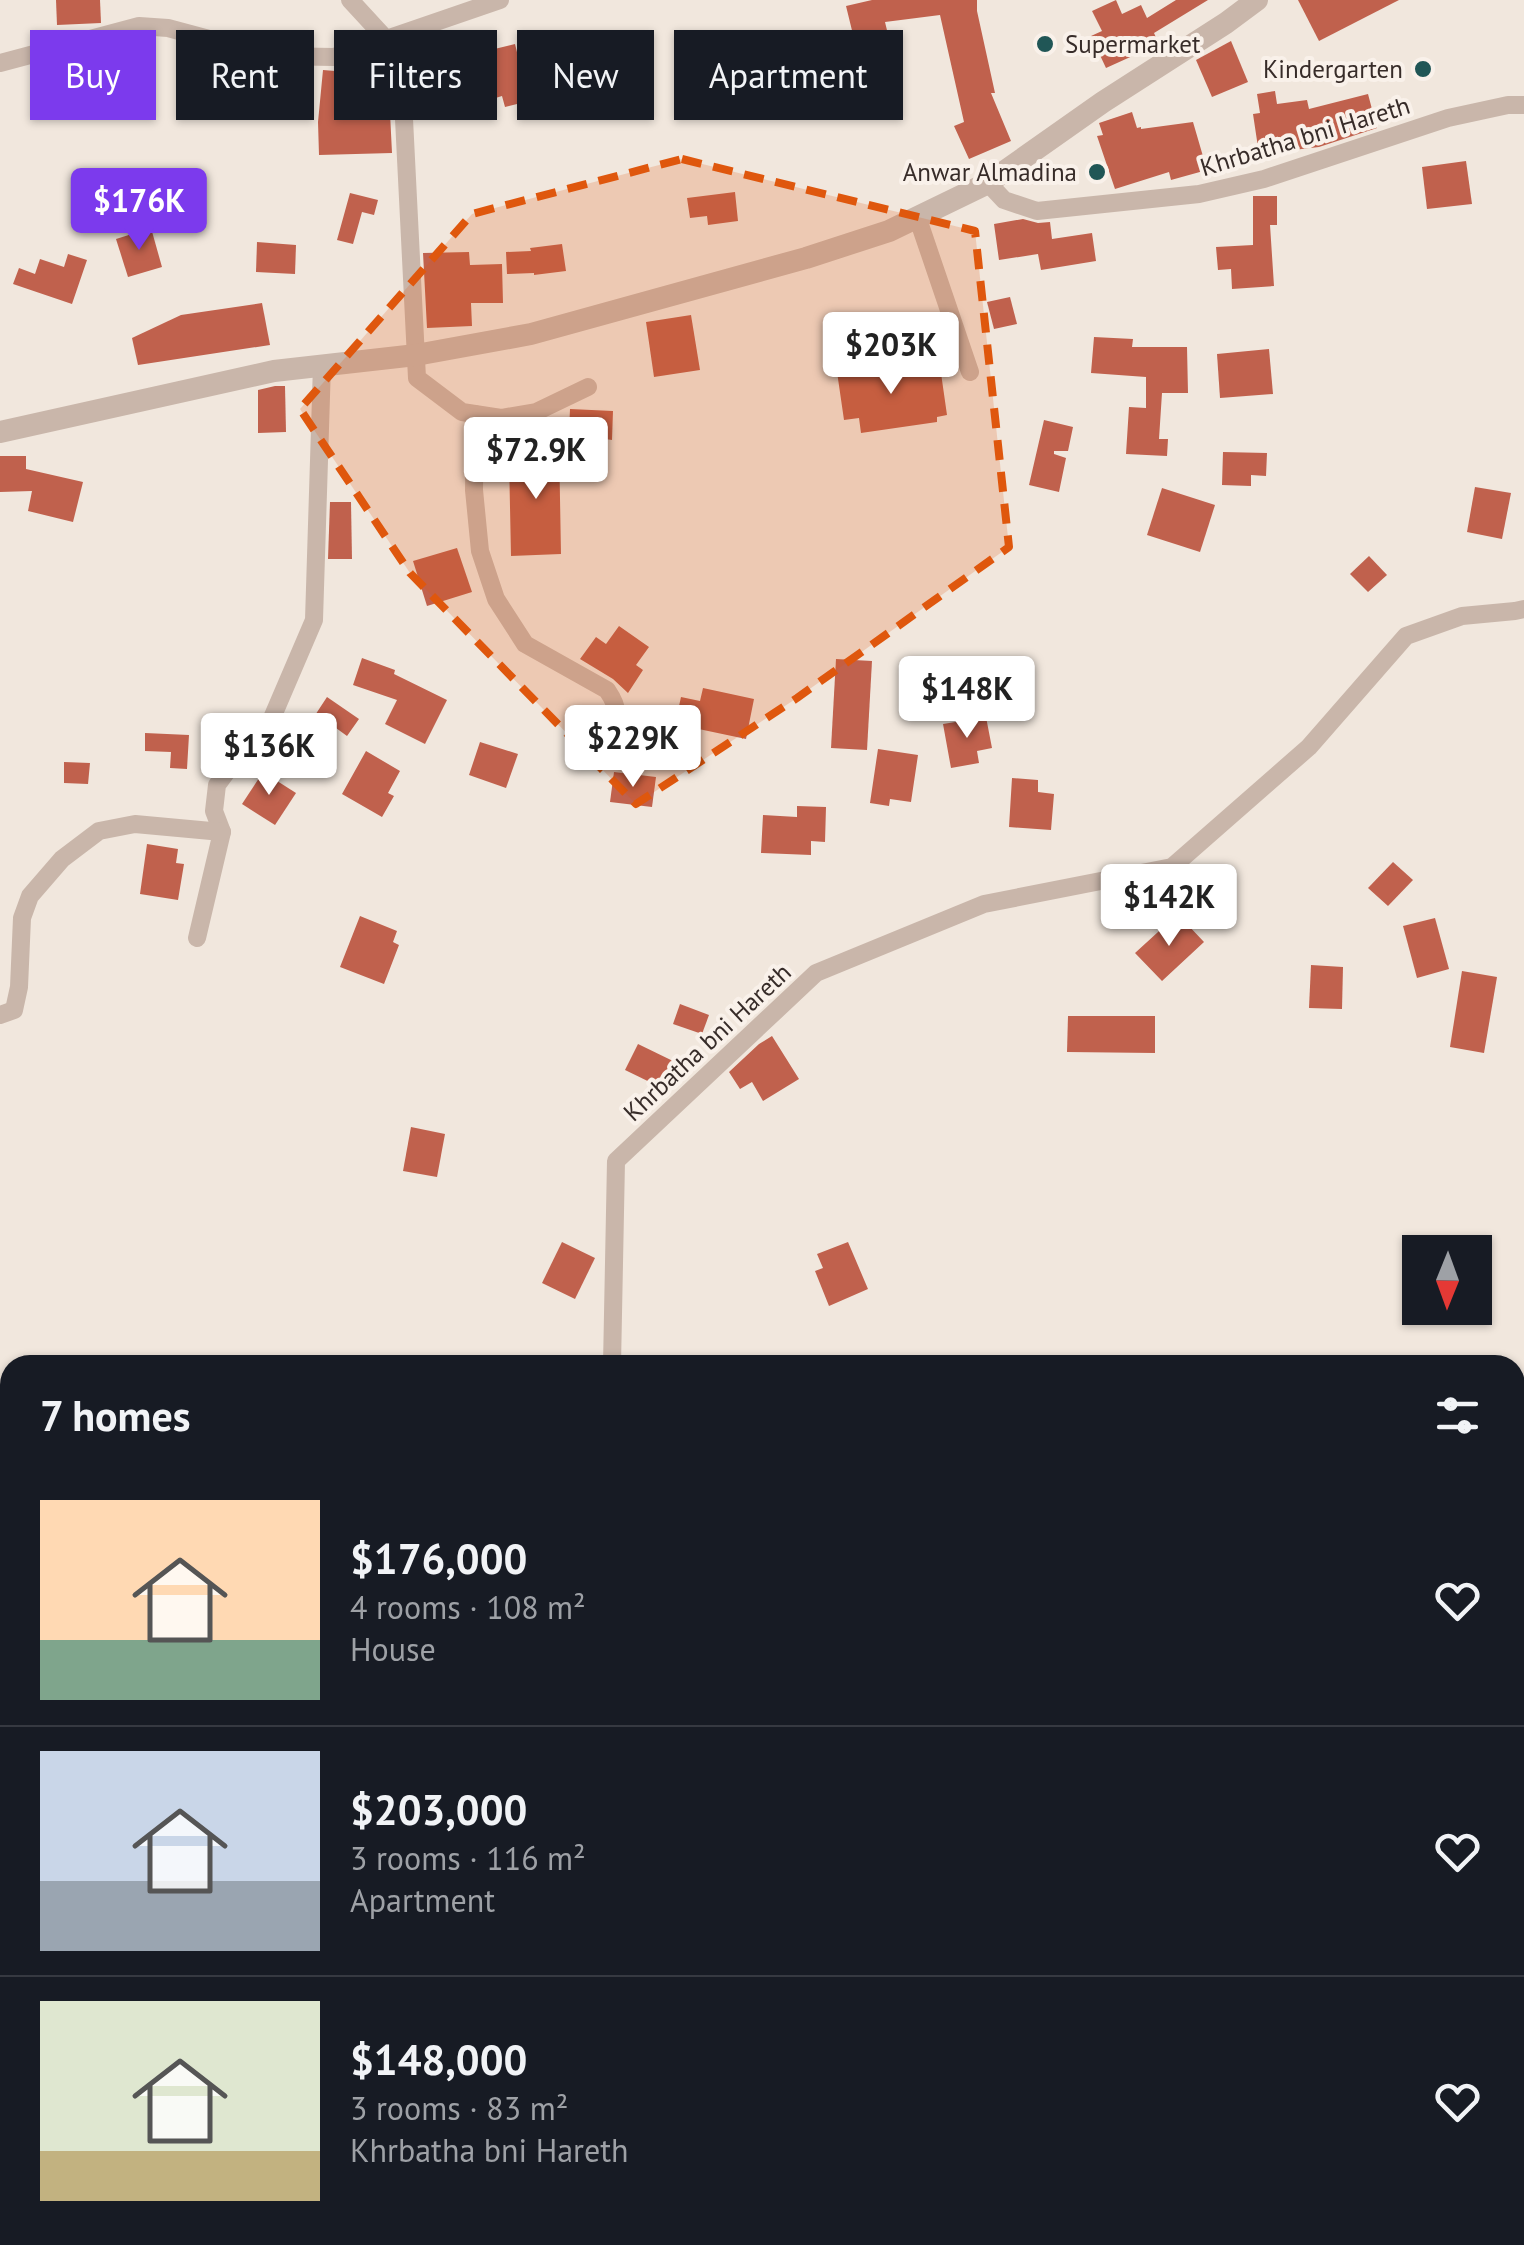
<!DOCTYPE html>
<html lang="en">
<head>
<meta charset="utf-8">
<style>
	:root { --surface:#171b24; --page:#242831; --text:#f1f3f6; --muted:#9ea1a6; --line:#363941; --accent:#7c3aed }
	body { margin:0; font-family:"PT Sans",sans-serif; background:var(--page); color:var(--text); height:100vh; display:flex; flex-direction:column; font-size:38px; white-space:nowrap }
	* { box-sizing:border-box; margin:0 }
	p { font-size:32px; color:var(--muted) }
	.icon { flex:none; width:55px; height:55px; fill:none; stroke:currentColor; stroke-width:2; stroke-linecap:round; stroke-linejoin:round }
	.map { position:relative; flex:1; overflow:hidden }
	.panel { position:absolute; left:0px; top:1355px; width:1525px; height:890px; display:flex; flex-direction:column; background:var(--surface); border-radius:30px 30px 0 0; box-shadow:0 2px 8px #0004 }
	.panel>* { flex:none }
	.banner { position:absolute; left:30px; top:30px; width:1000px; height:90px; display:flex; gap:20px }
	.needle { width:65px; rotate:181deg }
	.buttons { position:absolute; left:1402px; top:1235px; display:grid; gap:20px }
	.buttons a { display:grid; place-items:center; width:90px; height:90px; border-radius:0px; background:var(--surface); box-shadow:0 2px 8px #0004; font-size:50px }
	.price { position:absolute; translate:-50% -85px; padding:0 22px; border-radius:10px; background:#fff; color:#222; font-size:32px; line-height:65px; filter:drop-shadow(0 2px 5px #0008) }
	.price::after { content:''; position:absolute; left:50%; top:60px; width:30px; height:22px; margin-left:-15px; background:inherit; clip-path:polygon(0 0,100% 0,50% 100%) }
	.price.active { background:var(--accent); color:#fff }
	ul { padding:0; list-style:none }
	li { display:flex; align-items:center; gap:30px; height:250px; padding:0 40px }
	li+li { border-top:2px solid var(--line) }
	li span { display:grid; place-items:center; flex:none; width:280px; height:200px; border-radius:0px; color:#555 }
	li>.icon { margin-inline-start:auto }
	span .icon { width:120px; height:120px; fill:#fffc; stroke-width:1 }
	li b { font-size:42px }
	h2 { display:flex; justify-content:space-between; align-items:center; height:120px; padding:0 40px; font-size:42px }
	.tag { padding:0 35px; border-radius:0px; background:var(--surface); box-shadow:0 2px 8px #0004; font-size:35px; line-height:90px }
	.tag.active { background:var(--accent); color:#fff }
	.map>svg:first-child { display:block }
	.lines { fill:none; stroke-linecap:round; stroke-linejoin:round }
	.stream { stroke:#7eadac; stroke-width:6 }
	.building { fill:#c0614d }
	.minor { stroke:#c9b6aa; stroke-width:18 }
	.tertiary { stroke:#c9b6aa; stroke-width:22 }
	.marked { fill:#df570d; fill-opacity:0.2; stroke:#df570d; stroke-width:8; stroke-dasharray:20 12; stroke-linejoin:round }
	.poi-dot { fill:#205656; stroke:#f9f1ea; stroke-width:4 }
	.labels { text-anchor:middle; stroke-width:8; stroke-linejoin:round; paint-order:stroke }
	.poi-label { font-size:25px; fill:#372c29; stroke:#f9f1ea; text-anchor:end }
	.street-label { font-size:25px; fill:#372c29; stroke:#f9f1ea }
</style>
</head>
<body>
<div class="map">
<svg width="1524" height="2245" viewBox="0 0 1524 2245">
	<rect width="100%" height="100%" fill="#f1e7dd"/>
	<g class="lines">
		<g class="stream">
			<path d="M0 2173 10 2174"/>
			<path d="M173 2235 183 2245"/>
		</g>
	</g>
	<g class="building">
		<path d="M56 0H100L101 23 57 25Z"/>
		<path d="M872 0H977V11L995 93H991L1011 141 969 159 954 126 964 122 940 15 885 22 892 51 859 59 846 6Z"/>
		<path d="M1116 0 1122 14 1141 5 1147 18 1176 0H1208L1154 33 1159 44 1106 68 1091 36 1102 31 1092 11Z"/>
		<path d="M1298 0H1399L1319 41Z"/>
		<path d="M767 40 775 75 750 82 741 46Z"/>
		<path d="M1231 41 1248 82 1212 97 1196 60Z"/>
		<path d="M515 44 529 101 505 107 502 96 489 100 478 53Z"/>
		<path d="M323 70 371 74 369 114 390 113 392 153 319 155 318 122Z"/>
		<path d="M1275 91 1277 104 1307 100 1309 109 1368 94 1377 128 1319 147 1259 154 1253 114 1260 113 1257 94Z"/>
		<path d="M1132 112 1137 128 1141 127V129L1193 122 1207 170 1171 180 1169 172 1115 189 1097 136 1103 135 1099 123Z"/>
		<path d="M1466 161 1472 204 1427 209 1422 167Z"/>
		<path d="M735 192 738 221 708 225 707 216 690 218 687 198Z"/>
		<path d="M350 193 378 200 374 215 362 212 353 244 337 240Z"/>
		<path d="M1253 196H1277V225H1270L1274 286 1232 289 1231 269 1218 270 1216 247 1253 245Z"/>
		<path d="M1023 219 1038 223 1050 222 1052 239 1092 233 1096 261 1041 270 1038 254 999 260 994 224Z"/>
		<path d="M151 228 162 267 128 277 116 239Z"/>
		<path d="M257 242 296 245 295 274 256 272Z"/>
		<path d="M562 244 566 271 534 275V273L507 274 506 252 531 251 530 248Z"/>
		<path d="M469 252 470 265 502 264 503 303H471L472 326 427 328 423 253Z"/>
		<path d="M68 254 87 260 72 304 13 284 19 268 35 274 40 259 64 267Z"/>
		<path d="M1010 297 1017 324 994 329 987 302Z"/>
		<path d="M262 303 270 345 138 365 132 338 181 315Z"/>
		<path d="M691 315 700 370 654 377 646 322Z"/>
		<path d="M1094 337 1133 339 1132 347H1187L1188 393H1162L1159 439H1168L1167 456 1126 454 1129 407 1146 408V377L1091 373Z"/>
		<path d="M1269 349 1273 394 1220 398 1217 354Z"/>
		<path d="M868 361 870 376 940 366 947 415 937 417V422L861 433 859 418 844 420 836 365Z"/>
		<path d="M275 386H285L286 432 258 433V390Z"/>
		<path d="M570 409 613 411 612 440 605 439 604 456 568 455Z"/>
		<path d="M1044 420 1073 427 1068 451H1054V454L1066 458 1059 492 1029 485Z"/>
		<path d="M559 442 561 554 511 556 509 458H530V443Z"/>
		<path d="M1223 452 1267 453 1266 476 1251 475V486L1222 485Z"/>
		<path d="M0 456H26V469L83 482 73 522 28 511 32 491 0 492Z"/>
		<path d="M1475 487 1511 493 1502 539 1467 532Z"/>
		<path d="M1162 488 1215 505 1200 552 1147 535Z"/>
		<path d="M330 502H351L352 559H328Z"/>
		<path d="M457 548 472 592 427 606 413 561Z"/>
		<path d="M1369 556 1387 575 1368 592 1350 574Z"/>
		<path d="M619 626 649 647 636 665 643 670 628 693 613 679 580 659 596 637 606 644Z"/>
		<path d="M362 658 395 670 394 674 447 700 425 744 385 724 397 700 353 685Z"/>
		<path d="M836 659 872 661 867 750 831 748Z"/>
		<path d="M703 688 754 699 746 739 675 724 681 697 700 701Z"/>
		<path d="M327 697 359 719 347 736 336 728 325 745 304 732Z"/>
		<path d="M986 717 992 748 977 751 979 763 951 768 943 724Z"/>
		<path d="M145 733 189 735 187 769 170 768 171 752 145 751Z"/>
		<path d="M480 742 518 754 506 788 469 775Z"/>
		<path d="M878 749 918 755 911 802 890 799 889 806 870 803Z"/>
		<path d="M366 751 400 771 388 793 394 796 382 817 342 794Z"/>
		<path d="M64 762 90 763 88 784 64 783Z"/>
		<path d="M263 772 296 793 275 825 242 804Z"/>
		<path d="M614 772 656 777 652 807 610 802Z"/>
		<path d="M1012 778 1038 780V792L1054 794 1051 830 1009 827Z"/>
		<path d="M797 806 826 807 825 842 811 841V855L761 853 763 815 797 817Z"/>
		<path d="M147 844 178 849 176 863 184 864 178 900 140 894Z"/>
		<path d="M1393 862 1413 880 1388 906 1368 888Z"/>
		<path d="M360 916 397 931 393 942 399 945 384 984 340 967Z"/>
		<path d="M1435 918 1449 969 1417 978 1403 926Z"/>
		<path d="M1169 922 1178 932 1187 924 1204 942 1162 981 1135 953Z"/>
		<path d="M1311 965 1343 967 1342 1009 1309 1008Z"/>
		<path d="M1462 971 1497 977 1484 1053 1450 1047Z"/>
		<path d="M680 1004 709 1015 702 1034 673 1024Z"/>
		<path d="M1068 1016H1155V1053L1067 1052Z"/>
		<path d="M772 1036 799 1079 763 1101 752 1082 740 1089 729 1072 759 1044Z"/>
		<path d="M638 1044 673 1061 660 1087 625 1070Z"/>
		<path d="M411 1127 445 1134 437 1177 403 1171Z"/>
		<path d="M562 1242 595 1258 575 1299 542 1283Z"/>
		<path d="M848 1242 868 1289 829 1306 815 1271 823 1268 817 1254Z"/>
	</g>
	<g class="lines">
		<g class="minor">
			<path d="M350 0 386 39 402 79 417 378 462 412 501 418 536 412 588 387"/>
			<path d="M0 63 139 26 168 28 272 56 334 57 500 0"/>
			<path d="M988 183 1004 200 1037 211 1199 194 1264 179 1448 118 1508 105H1524"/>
			<path d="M918 219 970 372"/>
			<path d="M475 414 474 490 480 551 496 599 525 644 607 690C622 712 618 719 606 740"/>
			<path d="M197 938 222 832 214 811 217 785 234 762 263 739 314 620 322 365"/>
			<path d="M0 1015 14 1010 19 987 22 918 30 896 62 859 99 831 135 824 222 832"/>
			<path d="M612 1365 616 1161 816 973 984 904 1172 867 1309 747 1406 636 1462 616 1515 611 1524 609"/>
			<path d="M1515 1587 1524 1592"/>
			<path d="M1515 1819 1524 1826"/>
		</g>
		<path class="tertiary" d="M0 432 274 371 416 355 531 334 806 258 889 231 988 183 1103 102 1226 23 1257 0"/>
	</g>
	<path class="marked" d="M682 159 975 231 1009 547 797 698 636 804 410 573 300 409 472 214Z"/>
	<g class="poi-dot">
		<circle cx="1045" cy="44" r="10"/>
		<circle cx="1423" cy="69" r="10"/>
		<circle cx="1097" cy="172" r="10"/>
	</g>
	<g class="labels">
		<g class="poi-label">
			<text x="1065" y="53" text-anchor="start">Supermarket</text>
			<text x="1403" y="78">Kindergarten</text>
			<text x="1077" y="181">Anwar Almadina</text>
		</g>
		<g class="street-label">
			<text transform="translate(1305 136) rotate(-17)" y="9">Khrbatha bni Hareth</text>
			<text transform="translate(707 1042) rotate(-43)" y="9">Khrbatha bni Hareth</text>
		</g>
	</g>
</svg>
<div class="buttons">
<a><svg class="needle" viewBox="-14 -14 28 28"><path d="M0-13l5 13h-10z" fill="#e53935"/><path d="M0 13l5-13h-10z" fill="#9ea1a6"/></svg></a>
</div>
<b class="price active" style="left:139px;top:253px">$176K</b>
<b class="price" style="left:891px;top:397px">$203K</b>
<b class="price" style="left:536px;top:502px">$72.9K</b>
<b class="price" style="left:967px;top:741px">$148K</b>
<b class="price" style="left:633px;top:790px">$229K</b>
<b class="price" style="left:269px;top:798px">$136K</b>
<b class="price" style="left:1169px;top:949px">$142K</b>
<div class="banner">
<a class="tag active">Buy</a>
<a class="tag">Rent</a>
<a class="tag">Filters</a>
<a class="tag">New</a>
<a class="tag">Apartment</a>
</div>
<section class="panel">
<h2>7 homes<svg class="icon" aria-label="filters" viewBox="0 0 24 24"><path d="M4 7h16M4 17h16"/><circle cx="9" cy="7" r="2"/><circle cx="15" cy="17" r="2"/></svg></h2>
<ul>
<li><span style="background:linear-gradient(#ffd9b3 70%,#7fa58c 0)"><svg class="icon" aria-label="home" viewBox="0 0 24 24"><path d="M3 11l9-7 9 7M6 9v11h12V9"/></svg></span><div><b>$176,000</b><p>4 rooms · 108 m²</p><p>House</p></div><svg class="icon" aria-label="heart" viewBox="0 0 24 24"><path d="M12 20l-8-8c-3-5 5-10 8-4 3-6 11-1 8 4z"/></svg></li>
<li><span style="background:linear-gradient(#c9d6e8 65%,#9aa5b1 0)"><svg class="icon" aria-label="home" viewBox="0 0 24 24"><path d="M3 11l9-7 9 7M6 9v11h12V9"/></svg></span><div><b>$203,000</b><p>3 rooms · 116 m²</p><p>Apartment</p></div><svg class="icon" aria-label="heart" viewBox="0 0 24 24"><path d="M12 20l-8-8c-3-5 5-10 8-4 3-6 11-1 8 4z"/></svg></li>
<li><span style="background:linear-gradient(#dfe7d0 75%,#c2b280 0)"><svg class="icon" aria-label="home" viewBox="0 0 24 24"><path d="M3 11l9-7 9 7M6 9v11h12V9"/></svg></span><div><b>$148,000</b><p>3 rooms · 83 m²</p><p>Khrbatha bni Hareth</p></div><svg class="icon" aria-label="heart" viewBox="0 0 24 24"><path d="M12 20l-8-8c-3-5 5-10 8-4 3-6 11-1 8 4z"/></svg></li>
</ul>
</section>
</div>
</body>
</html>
